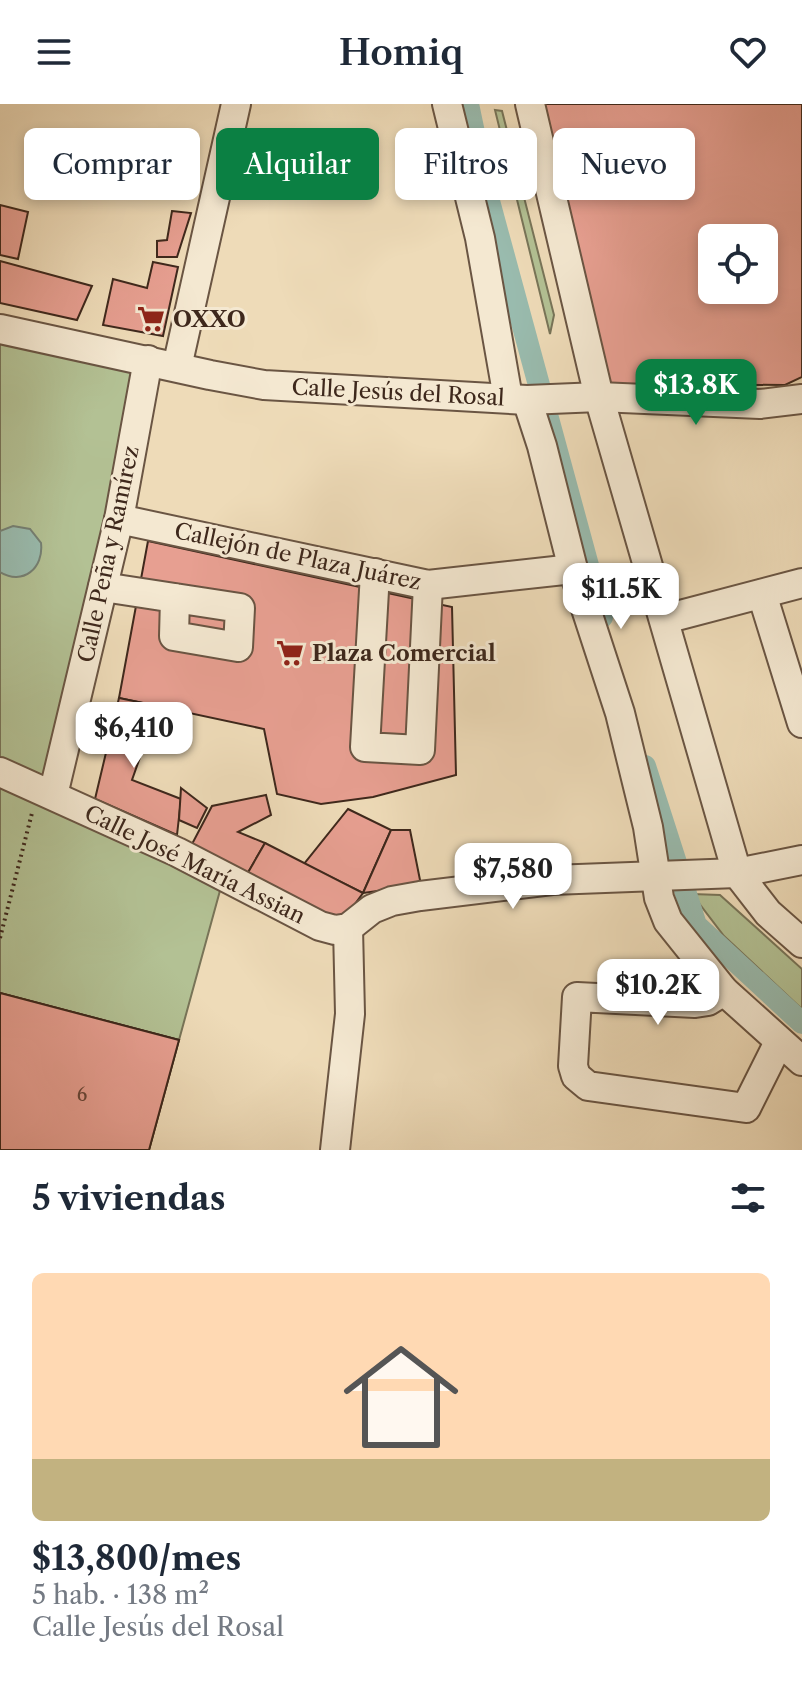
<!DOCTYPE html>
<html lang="es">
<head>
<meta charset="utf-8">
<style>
	:root { --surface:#fff; --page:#f6f6f7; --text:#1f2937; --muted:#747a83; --line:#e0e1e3; --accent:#0b8043 }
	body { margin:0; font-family:"Libre Caslon Text",serif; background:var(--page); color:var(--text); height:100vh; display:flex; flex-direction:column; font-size:30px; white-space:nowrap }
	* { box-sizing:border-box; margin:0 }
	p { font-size:26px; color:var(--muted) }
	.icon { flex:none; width:44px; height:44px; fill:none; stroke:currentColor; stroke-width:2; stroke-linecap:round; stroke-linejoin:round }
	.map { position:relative; height:1046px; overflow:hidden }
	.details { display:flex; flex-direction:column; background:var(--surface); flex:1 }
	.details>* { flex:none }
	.guide { position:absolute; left:24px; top:24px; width:754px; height:72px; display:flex; gap:16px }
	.tools { position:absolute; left:698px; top:120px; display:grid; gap:16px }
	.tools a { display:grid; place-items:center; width:80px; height:80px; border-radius:12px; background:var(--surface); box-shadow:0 4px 12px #0003; font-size:40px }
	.price { position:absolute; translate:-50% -68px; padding:0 18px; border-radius:16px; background:#fff; color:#222; font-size:26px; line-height:52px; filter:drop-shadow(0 2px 4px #0008) }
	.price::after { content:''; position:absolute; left:50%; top:48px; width:24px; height:18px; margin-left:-12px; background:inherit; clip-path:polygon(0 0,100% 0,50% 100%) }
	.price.on { background:var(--accent); color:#fff }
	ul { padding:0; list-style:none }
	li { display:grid; align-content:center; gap:16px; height:424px; padding:0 32px }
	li+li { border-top:2px solid var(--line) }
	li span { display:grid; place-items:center; height:248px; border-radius:12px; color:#555 }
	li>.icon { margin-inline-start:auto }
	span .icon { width:144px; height:144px; fill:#fffc; stroke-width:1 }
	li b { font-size:34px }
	h2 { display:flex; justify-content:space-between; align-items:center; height:96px; padding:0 32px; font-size:34px }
	.tag { padding:0 28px; border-radius:12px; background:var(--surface); box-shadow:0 4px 12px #0003; font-size:28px; line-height:72px }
	.tag.on { background:var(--accent); color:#fff }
	header { display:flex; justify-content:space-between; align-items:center; height:104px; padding:0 32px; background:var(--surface); font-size:36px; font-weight:600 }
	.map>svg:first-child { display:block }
	.green { fill:#b3c194; stroke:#787458; stroke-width:2 }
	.water { fill:#99bbae; stroke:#758074; stroke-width:2 }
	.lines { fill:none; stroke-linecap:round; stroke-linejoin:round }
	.canal { stroke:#99bbae; stroke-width:22 }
	.building { fill:#e79f91; stroke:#3e281c; stroke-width:2; fill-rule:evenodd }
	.minor-casing { stroke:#6a5543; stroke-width:32 }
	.path { stroke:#3e281c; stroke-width:4; stroke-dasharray:2 4; stroke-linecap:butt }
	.minor { stroke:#f4e8d1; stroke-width:28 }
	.labels { text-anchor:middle; stroke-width:6; stroke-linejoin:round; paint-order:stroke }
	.number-label { font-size:18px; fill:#684639 }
	.poi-label { font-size:22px; font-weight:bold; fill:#3e281c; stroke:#f4e8d1; text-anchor:start }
	.street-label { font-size:22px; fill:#3e281c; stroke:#f4e8d1 }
</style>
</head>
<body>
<header><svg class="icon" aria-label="menu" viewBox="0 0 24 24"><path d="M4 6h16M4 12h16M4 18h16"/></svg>Homiq<svg class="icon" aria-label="heart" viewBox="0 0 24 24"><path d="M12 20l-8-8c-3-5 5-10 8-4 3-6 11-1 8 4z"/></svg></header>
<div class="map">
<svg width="802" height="1046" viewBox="0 0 802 1046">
	<rect width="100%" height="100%" fill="#eedbb8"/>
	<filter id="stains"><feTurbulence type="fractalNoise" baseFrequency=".0025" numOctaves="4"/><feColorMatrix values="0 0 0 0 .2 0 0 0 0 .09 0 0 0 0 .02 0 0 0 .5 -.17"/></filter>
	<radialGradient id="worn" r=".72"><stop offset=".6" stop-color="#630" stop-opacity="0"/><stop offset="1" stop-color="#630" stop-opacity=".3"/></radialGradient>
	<g class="green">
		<path d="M495 6 502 7 554 211 550 230Z"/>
		<path d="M0 225 148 256 53 691 0 668Z"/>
		<path d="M0 671 224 772 179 936 0 889Z"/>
		<path d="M692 790 720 791 802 865V905L724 832Z"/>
	</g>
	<path class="water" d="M13 422 30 425 41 439C44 464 23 482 0 468V427Z"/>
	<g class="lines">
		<g class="canal">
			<path d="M468 0 486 86 602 513"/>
			<path d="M645 662 696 821 802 919"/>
		</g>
	</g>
	<g class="building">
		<path d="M533 0H802V273L785 281 611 280 605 274ZM712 134H764V186H712Z"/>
		<path d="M229 40 286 44 282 72 227 67Z"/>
		<path d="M0 101 28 108 18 155 0 151Z"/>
		<path d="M172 107 191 109 177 153H157V137L167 136Z"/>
		<path d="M0 157 92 182 77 216 0 199Z"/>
		<path d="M153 158 178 163 163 232 103 221 113 175 147 184Z"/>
		<path d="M148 437 452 503 456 671 373 693 321 700 277 690 264 625 119 594Z"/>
		<path d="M119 594 158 602 132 676 181 695 177 731 95 695Z"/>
		<path d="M181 684 207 704 197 724 179 716Z"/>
		<path d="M266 691 271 711 238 728 265 739 246 772 192 740 212 702Z"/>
		<path d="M348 705 391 726 363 789 304 760Z"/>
		<path d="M391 726H410L421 781 363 789Z"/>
		<path d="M265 739 363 789 341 819 246 772Z"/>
		<path d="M0 889 179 936 149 1046H0Z"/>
		<path d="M0 889 179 936 149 1046H0Z"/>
	</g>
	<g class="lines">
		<g class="minor-casing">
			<g id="minor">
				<path d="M447 0 480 134 508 294"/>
				<path d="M530 0 599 293 737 769 768 809 802 839"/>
				<path d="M0 225 210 271 264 281 527 296 599 293 760 300 802 295"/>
				<path d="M177 263 236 0"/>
				<path d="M527 296 542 342 573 465 620 609 648 723 659 794 668 817 724 887 802 957"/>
				<path d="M119 415 428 481 573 465"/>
				<path d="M375 469 365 643 420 646 428 481"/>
				<path d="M103 483 240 504 238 543 174 532 175 494"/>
				<path d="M762 490 802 619"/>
				<path d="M665 515 802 479"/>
				<path d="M0 668 177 748 320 822 335 826 348 824 372 805 392 797 420 792 552 776 737 769 802 756"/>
				<path d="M53 691 119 415 148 256"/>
				<path d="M724 887 708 897 695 899 577 893 573 962 576 972 588 982 746 1004 779 938"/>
				<path d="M335 1046 350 910 348 824"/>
			</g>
		</g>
		<path class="path" d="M0 834 32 709"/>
		<use href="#minor" class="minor"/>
	</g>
	<defs>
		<g id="supermarket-bare" transform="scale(2.16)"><path d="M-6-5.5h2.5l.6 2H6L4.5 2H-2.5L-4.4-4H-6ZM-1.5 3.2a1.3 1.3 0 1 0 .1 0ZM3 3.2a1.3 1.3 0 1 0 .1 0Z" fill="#8f2418" stroke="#f4e8d1" stroke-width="2.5" paint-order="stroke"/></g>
	</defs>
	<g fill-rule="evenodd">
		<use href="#supermarket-bare" x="151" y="215"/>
		<use href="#supermarket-bare" x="290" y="549"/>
	</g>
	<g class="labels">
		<g class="number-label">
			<text x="82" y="997">6</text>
		</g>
		<g class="poi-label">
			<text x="173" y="223">OXXO</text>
			<text x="312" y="557">Plaza Comercial</text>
		</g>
		<g class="street-label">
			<text transform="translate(398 288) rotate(3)" y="8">Calle Jesús del Rosal</text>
			<text transform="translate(108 450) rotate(-78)" y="8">Calle Peña y Ramírez</text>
			<text transform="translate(298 452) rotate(12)" y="8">Callejón de Plaza Juárez</text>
			<text transform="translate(195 760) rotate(26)" y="8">Calle José María Assian</text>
		</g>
	</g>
	<rect width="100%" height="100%" filter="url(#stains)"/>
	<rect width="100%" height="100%" fill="url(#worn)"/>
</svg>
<div class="tools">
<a><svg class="icon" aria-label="locate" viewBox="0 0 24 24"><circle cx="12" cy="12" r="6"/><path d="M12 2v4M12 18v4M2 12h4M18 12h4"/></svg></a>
</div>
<b class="price on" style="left:696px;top:323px">$13.8K</b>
<b class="price" style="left:621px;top:527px">$11.5K</b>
<b class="price" style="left:134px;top:666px">$6,410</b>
<b class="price" style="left:513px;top:807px">$7,580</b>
<b class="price" style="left:658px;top:923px">$10.2K</b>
<div class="guide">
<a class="tag">Comprar</a>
<a class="tag on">Alquilar</a>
<a class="tag">Filtros</a>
<a class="tag">Nuevo</a>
</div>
</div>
<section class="details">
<h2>5 viviendas<svg class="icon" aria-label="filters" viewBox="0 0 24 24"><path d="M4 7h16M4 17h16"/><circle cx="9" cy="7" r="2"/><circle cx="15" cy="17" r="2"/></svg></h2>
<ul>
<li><span style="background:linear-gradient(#ffd9b3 75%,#c2b280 0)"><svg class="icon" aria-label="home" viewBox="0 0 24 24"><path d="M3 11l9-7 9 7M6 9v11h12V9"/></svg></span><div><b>$13,800/mes</b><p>5 hab. · 138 m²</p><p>Calle Jesús del Rosal</p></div></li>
</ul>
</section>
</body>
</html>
